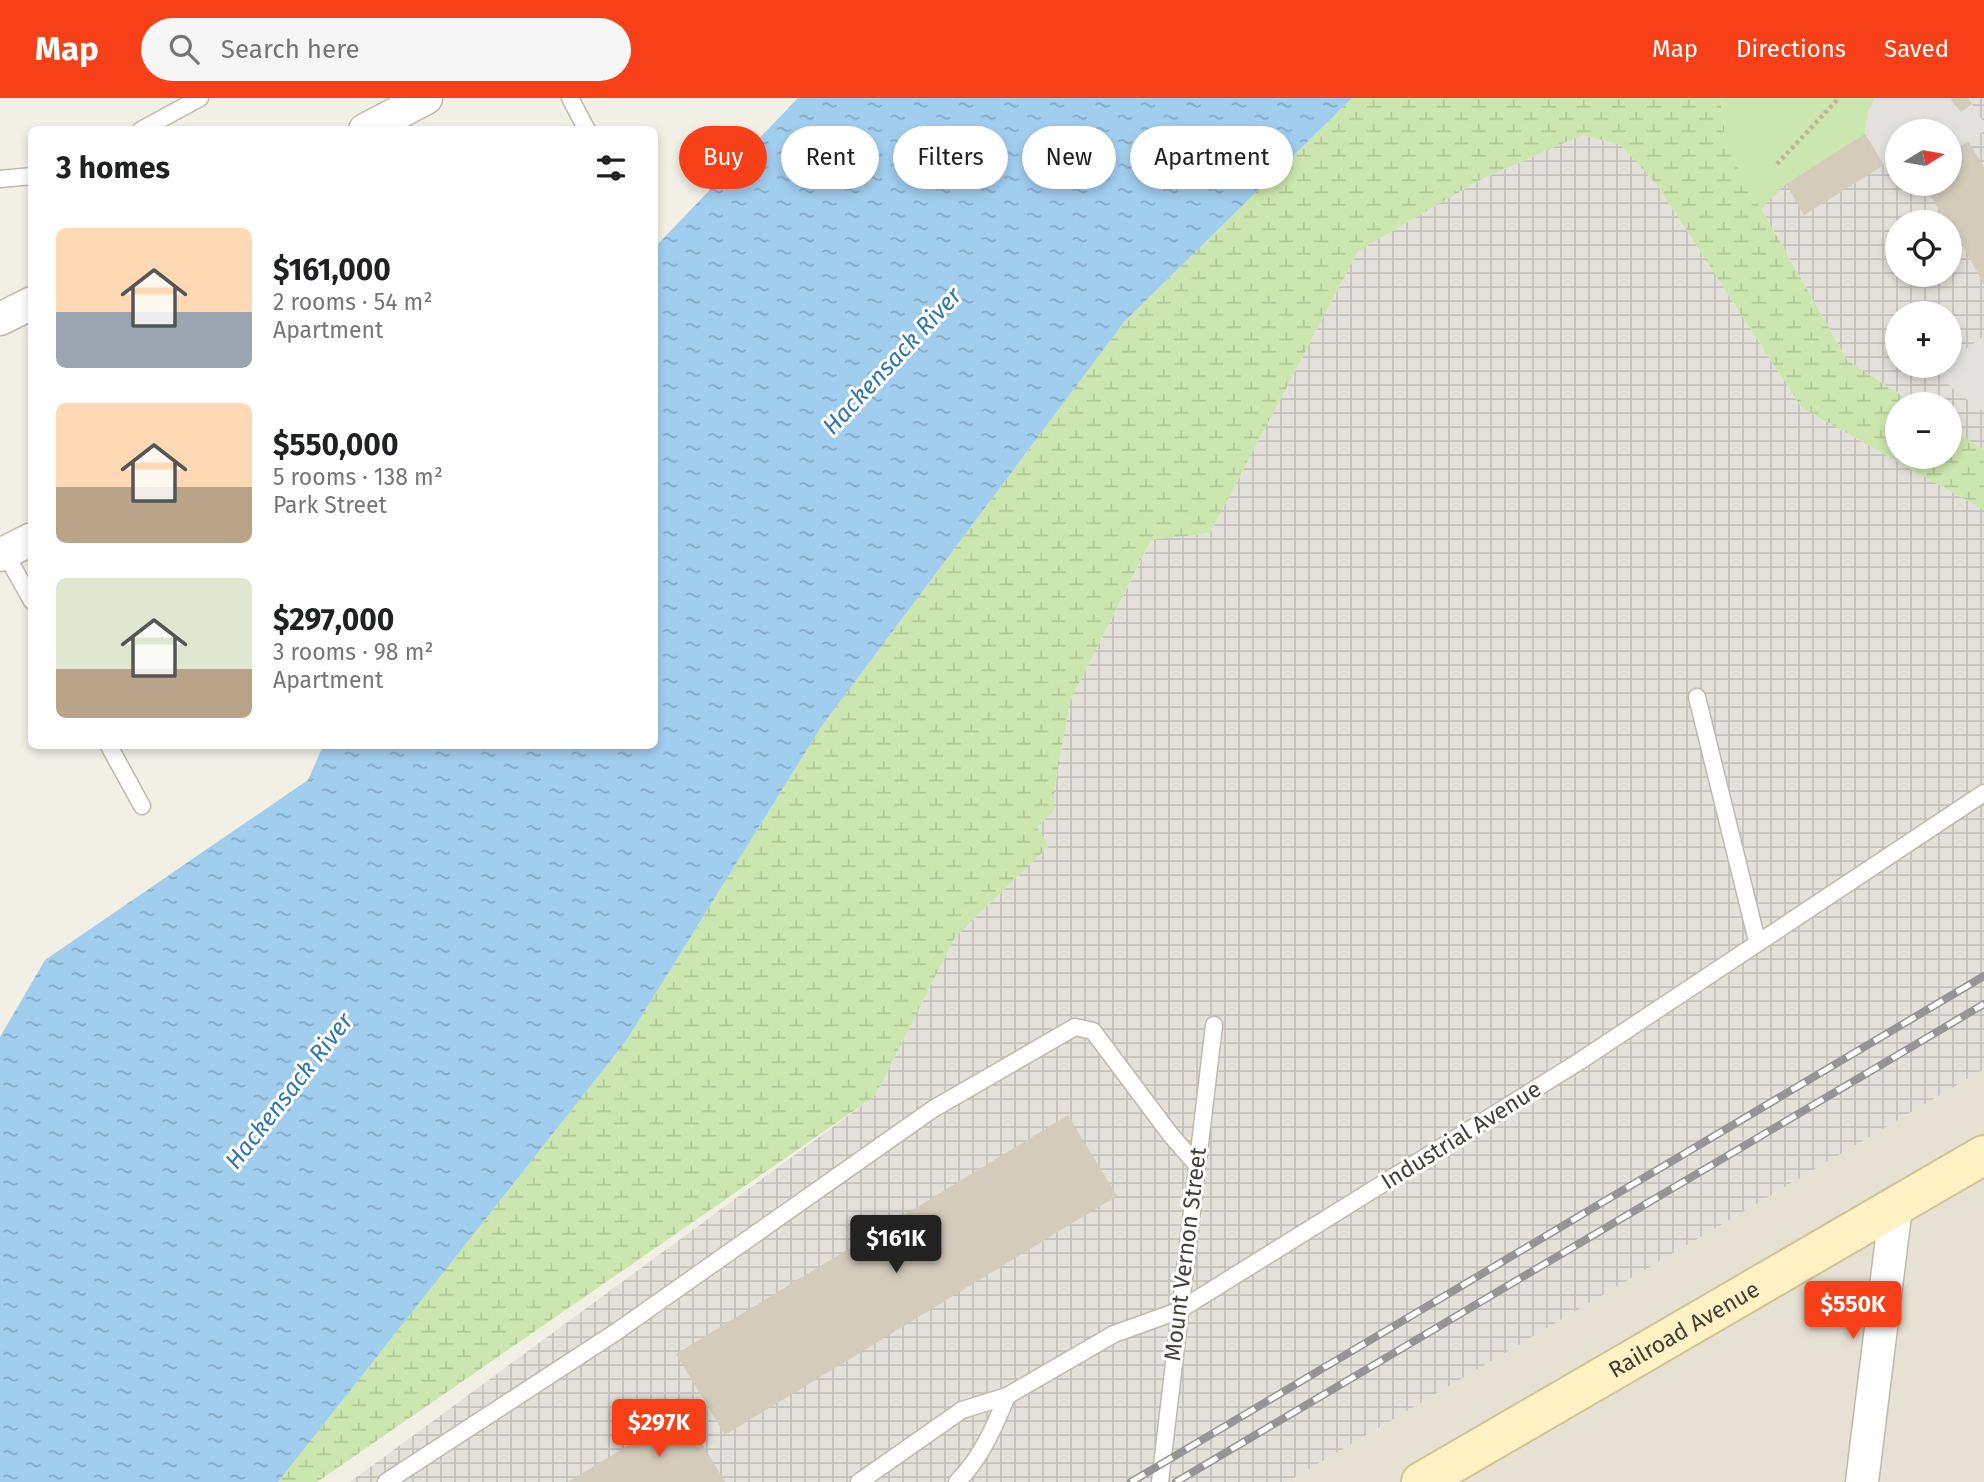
<!DOCTYPE html>
<html lang="en">
<head>
<meta charset="utf-8">
<style>
	:root { --surface:#fff; --page:#f6f6f6; --text:#202124; --muted:#757577; --accent:#f74018 }
	body { margin:0; font-family:"Fira Sans",sans-serif; background:var(--page); color:var(--text); height:100vh; display:flex; flex-direction:column; font-size:26px; white-space:nowrap }
	* { box-sizing:border-box; margin:0 }
	p { font-size:23px; color:var(--muted) }
	.icon { flex:none; width:38px; height:38px; fill:none; stroke:currentColor; stroke-width:2; stroke-linecap:round; stroke-linejoin:round }
	.map { position:relative; flex:1; overflow:hidden }
	.side { position:absolute; left:28px; top:28px; width:630px; height:623px; display:flex; flex-direction:column; background:var(--surface); border-radius:10px; box-shadow:0 4px 10px #0003 }
	.side>* { flex:none }
	.hud { position:absolute; left:679px; top:28px; width:665px; height:63px; display:flex; gap:14px }
	.needle { width:46px; rotate:79deg }
	.fabs { position:absolute; left:1885px; top:21px; display:grid; gap:14px }
	.fabs a { display:grid; place-items:center; width:77px; height:77px; border-radius:50%; background:var(--surface); box-shadow:0 4px 10px #0003; font-size:35px }
	.price { position:absolute; translate:-50% -60px; padding:0 16px; border-radius:7px; background:var(--accent); color:#fff; font-size:23px; line-height:46px; filter:drop-shadow(0 2px 4px #0008) }
	.price::after { content:''; position:absolute; left:50%; top:42px; width:21px; height:16px; margin-left:-10px; background:inherit; clip-path:polygon(0 0,100% 0,50% 100%) }
	.price.on { background:#222; color:#fff }
	ul { padding:0; list-style:none }
	li { display:flex; align-items:center; gap:21px; height:175px; padding:0 28px }
	li span { display:grid; place-items:center; flex:none; width:196px; height:140px; border-radius:10px; color:#555 }
	li>.icon { margin-inline-start:auto }
	span .icon { width:84px; height:84px; fill:#fffc; stroke-width:1 }
	li b { font-size:30px }
	h2 { display:flex; justify-content:space-between; align-items:center; height:84px; padding:0 28px; font-size:30px }
	.pill { padding:0 24px; border-radius:32px; background:var(--surface); box-shadow:0 4px 10px #0003; font-size:24px; line-height:63px }
	.pill.on { background:var(--accent); color:#fff }
	header { display:flex; align-items:center; gap:42px; box-sizing:border-box; height:98px; padding:0 35px; background:var(--accent); color:#fff }
	header strong { font-size:33px }
	nav { display:flex; gap:38px; margin-inline-start:auto; font-size:24px }
	.search { width:490px; height:63px; background:var(--page); display:flex; align-items:center; gap:18px; box-sizing:border-box; padding:0 24px; border-radius:38px; color:var(--muted); font-size:26px }
	.map>svg:first-child { display:block }
	.residential { fill:#e6e1d3 }
	.industrial { fill:url(#industrial-grid); fill-rule:evenodd }
	.wetland { fill:url(#wetland-marsh) }
	.park { fill:#cbe6ae }
	.parking { fill:#e3e1dd }
	.water { fill:url(#water-ripples) }
	.building { fill:#d4cbbb }
	.lines { fill:none; stroke-linecap:round; stroke-linejoin:round }
	.lane-casing { stroke:#c0b9ab; stroke-width:19 }
	.street-casing { stroke:#c0b9ab; stroke-width:35 }
	.secondary-casing { stroke:#d2c395; stroke-width:42 }
	.path { stroke:#bfb399; stroke-width:4.5; stroke-dasharray:3.5 3.5; stroke-linecap:butt }
	.lane { stroke:#fff; stroke-width:16 }
	.street { stroke:#fff; stroke-width:32 }
	.secondary { stroke:#fef1c4; stroke-width:38 }
	.rail-casing { stroke:#959595; stroke-width:8 }
	.rail { stroke:#fff; stroke-width:5; stroke-dasharray:16; stroke-linecap:butt }
	.labels { text-anchor:middle; stroke-width:6; stroke-linejoin:round; paint-order:stroke }
	.street-label { font-size:23px; fill:#443f35; stroke:#fff }
	.water-label { font-size:24px; font-style:italic; fill:#3075ae; stroke:#fff }
</style>
</head>
<body>
<header>
<strong>Map</strong>
<div class="search"><svg class="icon" aria-label="search" viewBox="0 0 24 24"><circle cx="10" cy="10" r="6"/><path d="M15 15l6 6"/></svg>Search here</div>
<nav><a>Map</a><a>Directions</a><a>Saved</a></nav>
</header>
<div class="map">
<svg width="1984" height="1384" viewBox="0 0 1984 1384">
	<defs>
		<pattern id="industrial-grid" width="8" height="8" patternUnits="userSpaceOnUse" patternTransform="scale(1.75)"><rect width="8" height="8" fill="#e4e0da"/><path d="M0 4h8M4 0v8" fill="none" stroke="#c5c1bc"/></pattern>
		<pattern id="wetland-marsh" width="20" height="14" patternUnits="userSpaceOnUse" patternTransform="scale(1.75)"><rect width="20" height="14" fill="#cbe6ae"/><path d="M1 5h8M5 5V1M11 12h8M15 12V8" fill="none" stroke="#b0c696"/></pattern>
		<pattern id="water-ripples" width="26" height="14" patternUnits="userSpaceOnUse" patternTransform="scale(1.75)"><rect width="26" height="14" fill="#a1cdef"/><path d="M2 4q2-2 4 0t4 0M15 11q2-2 4 0t4 0" fill="none" stroke="#85a8c2"/></pattern>
	</defs>
	<rect width="100%" height="100%" fill="#f2efe5"/>
	<path class="residential" d="M1984 971V1384H1287Z"/>
	<g class="industrial">
		<path d="M1720 0H1984V352L1950 330V306H1914L1847 262 1727 50ZM1897 33H1950V86H1897ZM1897 124H1950V177H1897ZM1897 215H1950V268H1897Z"/>
		<path d="M1582 37 1621 47 1657 87 1802 310 1984 412V971L1287 1384H350L875 998 955 839 1049 748 1037 729 1054 713V693L1070 603 1152 441 1210 435 1358 153 1480 82Z"/>
	</g>
	<path class="wetland" d="M1352 0H1720L1727 50 1847 262 1914 306H1897V359H1950V330L1984 352V412L1802 310 1657 87 1621 47 1582 37 1480 82 1358 153 1210 435 1151 442 1070 603 1054 693V713L1037 729 1049 748 955 839 875 998 317 1384H278L626 943 821 629 1124 224Z"/>
	<path class="park" d="M1720 0H1875L1868 13 1865 36 1786 86 1761 111 1727 50Z"/>
	<g class="parking">
		<path d="M1875 0H1950L1960 14 1972 6 1984 24V33L1950 56V33H1897V86H1902L1897 89 1865 36 1868 13Z"/>
		<path d="M1984 238V314L1954 292 1935 272 1950 268V262Z"/>
	</g>
	<path class="water" d="M798 0H1352L1124 224 821 629 626 943 278 1384H0V939L45 862 308 682 323 648H654L655 149Z"/>
	<g class="building">
		<path d="M1950 0H1968L1972 6 1961 14Z"/>
		<path d="M1865 36 1884 67 1804 117 1786 86Z"/>
		<path d="M1968 43 1984 69V187L1950 124H1946L1924 86H1950V56Z"/>
		<path d="M1068 1017 1117 1098 725 1337 676 1256Z"/>
		<path d="M683 1314 725 1384H568Z"/>
	</g>
	<g class="lines">
		<g class="lane-casing">
			<g id="lane">
				<path d="M570 0 587 32"/>
				<path d="M141 32 200 0"/>
				<path d="M0 81 32 78"/>
				<path d="M5 455 32 503"/>
				<path d="M1697 599 1757 843"/>
				<path d="M109 648 142 708"/>
				<path d="M386 1384 616 1234 933 1011 1075 929 1093 933 1170 1036 1196 1066"/>
				<path d="M859 1384 962 1312 1007 1298 1114 1236 1178 1213 1580 963 1984 695"/>
				<path d="M957 1384C981 1360 994 1330 1007 1298"/>
				<path d="M1160 1384 1214 927"/>
			</g>
		</g>
		<g class="street-casing">
			<g id="street">
				<path d="M365 32 426 0"/>
				<path d="M0 221 32 205"/>
				<path d="M0 457 32 441"/>
				<path d="M1862 1384 1896 1108"/>
			</g>
		</g>
		<g class="secondary-casing">
			<g id="secondary">
				<path id="s1" d="M1421 1384 1984 1057"/>
			</g>
		</g>
		<path class="path" d="M1777 66 1839 0"/>
		<use href="#lane" class="lane"/>
		<use href="#street" class="street"/>
		<use href="#secondary" class="secondary"/>
		<g class="rail-casing">
			<g id="rail">
				<path d="M1131 1384 1984 878"/>
				<path d="M1176 1384 1984 906"/>
			</g>
		</g>
		<use href="#rail" class="rail"/>
	</g>
	<g class="labels">
		<g class="street-label">
			<text transform="translate(1461 1037) rotate(-32)" y="8">Industrial Avenue</text>
			<text transform="translate(1185 1156) rotate(-83)" y="8">Mount Vernon Street</text>
			<text dy="8" stroke="none"><textPath href="#s1" startOffset="304">Railroad Avenue</textPath></text>
		</g>
		<g class="water-label">
			<text transform="translate(892 263) rotate(-47)" y="8">Hackensack River</text>
			<text transform="translate(289 993) rotate(-52)" y="8">Hackensack River</text>
		</g>
	</g>
</svg>
<div class="fabs">
<a><svg class="needle" viewBox="-14 -14 28 28"><path d="M0-13l5 13h-10z" fill="#e53935"/><path d="M0 13l5-13h-10z" fill="#757577"/></svg></a>
<a><svg class="icon" aria-label="locate" viewBox="0 0 24 24"><circle cx="12" cy="12" r="6"/><path d="M12 2v4M12 18v4M2 12h4M18 12h4"/></svg></a>
<a>+</a>
<a>−</a>
</div>
<b class="price on" style="left:896px;top:1177px">$161K</b>
<b class="price" style="left:1853px;top:1243px">$550K</b>
<b class="price" style="left:659px;top:1361px">$297K</b>
<div class="hud">
<a class="pill on">Buy</a>
<a class="pill">Rent</a>
<a class="pill">Filters</a>
<a class="pill">New</a>
<a class="pill">Apartment</a>
</div>
<section class="side">
<h2>3 homes<svg class="icon" aria-label="filters" viewBox="0 0 24 24"><path d="M4 7h16M4 17h16"/><circle cx="9" cy="7" r="2"/><circle cx="15" cy="17" r="2"/></svg></h2>
<ul>
<li><span style="background:linear-gradient(#ffd9b3 60%,#9aa5b1 0)"><svg class="icon" aria-label="home" viewBox="0 0 24 24"><path d="M3 11l9-7 9 7M6 9v11h12V9"/></svg></span><div><b>$161,000</b><p>2 rooms · 54 m²</p><p>Apartment</p></div></li>
<li><span style="background:linear-gradient(#ffd9b3 60%,#b9a48a 0)"><svg class="icon" aria-label="home" viewBox="0 0 24 24"><path d="M3 11l9-7 9 7M6 9v11h12V9"/></svg></span><div><b>$550,000</b><p>5 rooms · 138 m²</p><p>Park Street</p></div></li>
<li><span style="background:linear-gradient(#dfe7d0 65%,#b9a48a 0)"><svg class="icon" aria-label="home" viewBox="0 0 24 24"><path d="M3 11l9-7 9 7M6 9v11h12V9"/></svg></span><div><b>$297,000</b><p>3 rooms · 98 m²</p><p>Apartment</p></div></li>
</ul>
</section>
</div>
</body>
</html>
